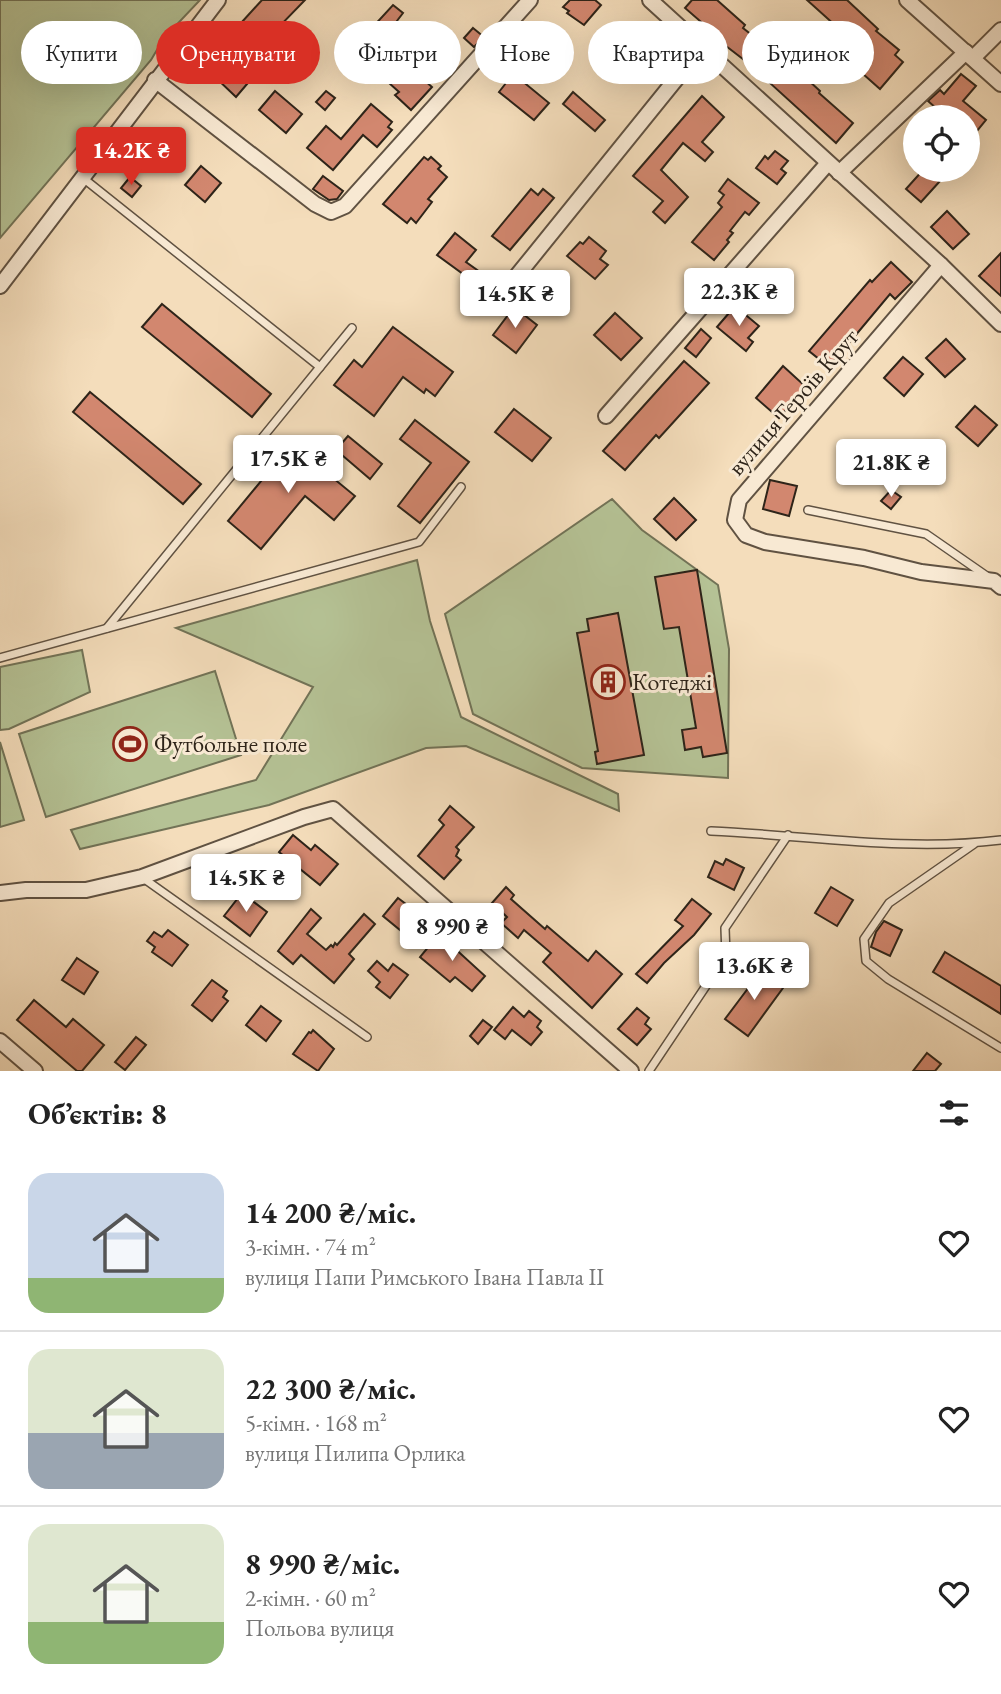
<!DOCTYPE html>
<html lang="uk">
<head>
<meta charset="utf-8">
<style>
	:root { --surface:#fff; --page:#f6f6f6; --text:#222; --muted:#767676; --line:#e0e0e0; --accent:#d93025 }
	body { margin:0; font-family:"EB Garamond",serif; background:var(--page); color:var(--text); height:100vh; display:flex; flex-direction:column; font-size:26px; white-space:nowrap }
	* { box-sizing:border-box; margin:0 }
	p { font-size:23px; color:var(--muted) }
	.icon { flex:none; width:38px; height:38px; fill:none; stroke:currentColor; stroke-width:2; stroke-linecap:round; stroke-linejoin:round }
	.map { position:relative; height:1071px; overflow:hidden }
	.side { display:flex; flex-direction:column; background:var(--surface); flex:1 }
	.side>* { flex:none }
	.hud { position:absolute; left:21px; top:21px; width:959px; height:63px; display:flex; gap:14px }
	.controls { position:absolute; left:903px; top:105px; display:grid; gap:14px }
	.controls a { display:grid; place-items:center; width:77px; height:77px; border-radius:50%; background:var(--surface); box-shadow:0 7px 28px #0002; font-size:35px }
	.price { position:absolute; translate:-50% -60px; padding:0 16px; border-radius:7px; background:#fff; color:#222; font-size:23px; line-height:46px; filter:drop-shadow(0 2px 4px #0008) }
	.price::after { content:''; position:absolute; left:50%; top:42px; width:21px; height:16px; margin-left:-10px; background:inherit; clip-path:polygon(0 0,100% 0,50% 100%) }
	.price.active { background:var(--accent); color:#fff }
	ul { padding:0; list-style:none }
	li { display:flex; align-items:center; gap:21px; height:175px; padding:0 28px }
	li+li { border-top:2px solid var(--line) }
	li span { display:grid; place-items:center; flex:none; width:196px; height:140px; border-radius:21px; color:#555 }
	li>.icon { margin-inline-start:auto }
	span .icon { width:84px; height:84px; fill:#fffc; stroke-width:1 }
	li b { font-size:30px }
	h2 { display:flex; justify-content:space-between; align-items:center; height:84px; padding:0 28px; font-size:30px }
	.chip { padding:0 24px; border-radius:32px; background:var(--surface); box-shadow:0 7px 28px #0002; font-size:24px; line-height:63px }
	.chip.active { background:var(--accent); color:#fff }
	.map>svg:first-child { display:block }
	.green { fill:#b5c295; stroke:#727357; stroke-width:2 }
	.building { fill:#d2876f; stroke:#2e2419; stroke-width:2 }
	.lines { fill:none; stroke-linecap:round; stroke-linejoin:round }
	.service-casing { stroke:#605242; stroke-width:10 }
	.minor-casing { stroke:#605242; stroke-width:18 }
	.service { stroke:#f8e9d3; stroke-width:7 }
	.minor { stroke:#f8e9d3; stroke-width:14 }
	.labels { text-anchor:middle; stroke-width:6; stroke-linejoin:round; paint-order:stroke }
	.street-label { font-size:24px; fill:#2e2419; stroke:#f8e9d3 }
	.poi-label { font-size:24px; fill:#2e2419; stroke:#f8e9d3; text-anchor:start }
</style>
</head>
<body>
<div class="map">
<svg width="1001" height="1071" viewBox="0 0 1001 1071">
	<rect width="100%" height="100%" fill="#f4ddbb"/>
	<filter id="stains"><feTurbulence type="fractalNoise" baseFrequency=".00286" numOctaves="4"/><feColorMatrix values="0 0 0 0 .2 0 0 0 0 .09 0 0 0 0 .02 0 0 0 .5 -.17"/></filter>
	<radialGradient id="worn" r=".72"><stop offset=".6" stop-color="#630" stop-opacity="0"/><stop offset="1" stop-color="#630" stop-opacity=".3"/></radialGradient>
	<g class="green">
		<path d="M0 0H200L164 38 151 60 0 238Z"/>
		<path d="M612 499 642 530 718 585 729 649 728 778 582 768 473 714 445 614Z"/>
		<path d="M417 560 430 621 461 717 618 794 619 811 466 746 426 748 269 805 80 849 71 830 256 780 313 687 176 628Z"/>
		<path d="M82 650 90 692 9 729 0 730V667Z"/>
		<path d="M215 671 241 755 46 817 19 734Z"/>
		<path d="M0 742 24 820 0 827Z"/>
	</g>
	<g class="building">
		<path d="M262 0H305L241 66 253 77 236 97 215 77 246 41 242 38 248 30 241 23Z"/>
		<path d="M570 0H595L601 5 584 25 567 13 569 11 563 7Z"/>
		<path d="M692 0H717L745 25 743 28 807 79 820 91 819 93 853 123 836 143 748 63 713 36 715 34 685 8Z"/>
		<path d="M807 0H847L878 29 876 31 899 50 895 55 903 62 880 89 854 66 866 53Z"/>
		<path d="M393 5 403 13 383 39 371 29Z"/>
		<path d="M473 28 484 37 474 47 464 38Z"/>
		<path d="M642 41 662 58 646 78 628 63 624 68 607 54 617 43 631 54Z"/>
		<path d="M406 64 432 87 411 110 395 95 399 92 389 83Z"/>
		<path d="M510 71 549 103 534 120 499 92 506 83 502 80Z"/>
		<path d="M961 74 976 86 963 101 986 120 968 142V117H946L928 101 940 90 944 94Z"/>
		<path d="M275 91 302 114 286 133 259 110Z"/>
		<path d="M326 91 335 98 325 110 316 102Z"/>
		<path d="M573 92 605 120 595 131 563 104Z"/>
		<path d="M702 96 724 117 702 142 713 152 705 161 683 143 661 170 688 197 665 223 653 212 663 201 633 176Z"/>
		<path d="M371 104 392 122 388 127 392 130 377 147 363 135 333 170 307 148 326 126 341 139Z"/>
		<path d="M775 151 788 161 781 169 786 173 777 184 756 168 765 156 768 159Z"/>
		<path d="M424 157 428 160 431 157 441 166 438 169 447 177 428 199 432 202 416 223 411 218 407 223 383 204Z"/>
		<path d="M201 166 221 183 205 202 185 185Z"/>
		<path d="M923 170H927L940 181 921 202 906 189Z"/>
		<path d="M323 176 343 191 337 199 329 200 313 189Z"/>
		<path d="M130 177 141 186 132 197 121 188Z"/>
		<path d="M728 179 759 203 749 215 745 212 730 231 733 233 727 240 729 242 714 260 692 242 722 207 718 203 724 195 719 191Z"/>
		<path d="M531 189 538 195 543 189 554 198 510 250 492 236Z"/>
		<path d="M947 211 969 234 953 249 931 227Z"/>
		<path d="M455 233 476 250 466 262 480 272 474 282 437 255Z"/>
		<path d="M589 237 606 251 600 259 608 265 595 279 567 256 580 242 583 244Z"/>
		<path d="M1001 253V296L979 276Z"/>
		<path d="M891 262 912 282 895 299 890 294 829 367 809 351 870 280 872 282Z"/>
		<path d="M162 304 271 394 252 417 142 327Z"/>
		<path d="M735 306 759 326 748 338 753 342 746 351 717 327Z"/>
		<path d="M514 307 537 325 516 353 493 335Z"/>
		<path d="M615 313 642 338 621 360 594 335Z"/>
		<path d="M393 327 453 372 435 396 426 389 424 393 403 377 374 416 334 385 354 360 362 367Z"/>
		<path d="M701 329 711 338 696 357 685 348Z"/>
		<path d="M946 339 965 359 945 377 926 358Z"/>
		<path d="M903 357 923 374 904 396 884 378Z"/>
		<path d="M684 361 709 383 659 438 656 435 625 470 603 451Z"/>
		<path d="M783 366 806 387 779 418 756 398Z"/>
		<path d="M90 392 201 484 183 504 73 412Z"/>
		<path d="M975 406 997 425 978 446 956 427Z"/>
		<path d="M514 409 551 438 532 461 495 432Z"/>
		<path d="M415 420 469 462 420 523 398 506 431 463 400 439Z"/>
		<path d="M348 436 382 464 370 479 336 450Z"/>
		<path d="M288 441 355 496 334 520 305 496 261 549 228 521 276 463 272 460Z"/>
		<path d="M770 480 797 486 789 516 763 509Z"/>
		<path d="M891 490 901 497 891 509 881 501Z"/>
		<path d="M674 498 696 520 676 540 654 519Z"/>
		<path d="M697 570 727 753 703 757 701 747 685 750 682 730 696 728 679 627 664 629 655 577Z"/>
		<path d="M618 613 644 755 597 764 595 752 598 751 577 633 589 631 587 619Z"/>
		<path d="M450 806 474 827 456 847 459 850 456 856 461 860 444 879 418 856 444 825 439 820Z"/>
		<path d="M293 835 311 850 315 845 338 864 320 885 279 852Z"/>
		<path d="M726 859 744 868 734 890 708 877 715 861 723 865Z"/>
		<path d="M506 887 514 895 511 899 545 929 547 926 588 961 596 951 622 974 592 1008 543 962 551 953 524 930 518 938 501 923 507 917 492 903Z"/>
		<path d="M831 887 853 900 837 926 815 913Z"/>
		<path d="M242 893 267 912 250 936 224 916Z"/>
		<path d="M398 898 415 911 400 930 383 916Z"/>
		<path d="M692 899 711 914 694 935 664 963 647 983 636 974 683 926 675 920Z"/>
		<path d="M311 909 321 918 307 934 326 950 331 945 333 947 335 943 337 945 364 914 375 924 349 954 354 959 334 983 301 955 293 964 278 951Z"/>
		<path d="M884 921 902 930 890 956 871 947 876 932Z"/>
		<path d="M168 930 188 945 172 966 152 952 155 947 147 941 154 932 162 937Z"/>
		<path d="M439 934 485 976 472 991 455 977 450 982 420 957Z"/>
		<path d="M945 952 1001 986V1014L933 972Z"/>
		<path d="M77 958 98 972 84 994 62 980Z"/>
		<path d="M377 961 388 971 393 964 408 975 390 998 376 987 380 982 368 971Z"/>
		<path d="M755 967 783 988 748 1036 725 1019 752 983 747 979Z"/>
		<path d="M212 980 227 991 223 997 228 1001 212 1021 192 1005Z"/>
		<path d="M34 1000 66 1027 73 1019 104 1045 82 1071H77L17 1020Z"/>
		<path d="M261 1006 281 1021 266 1041 246 1025Z"/>
		<path d="M513 1007 524 1017 529 1011 541 1021 537 1027 542 1032 531 1045 512 1030 505 1039 494 1030Z"/>
		<path d="M637 1008 649 1018 645 1024 651 1029 637 1045 618 1029Z"/>
		<path d="M483 1020 492 1027 478 1044 470 1036Z"/>
		<path d="M313 1030 334 1049 318 1071 293 1054 309 1032 311 1033Z"/>
		<path d="M136 1037 146 1045 125 1070 115 1062Z"/>
		<path d="M927 1053 941 1064 935 1071H913Z"/>
	</g>
	<g class="lines">
		<g class="service-casing">
			<g id="service">
				<path d="M83 178 320 367 107 628"/>
				<path d="M320 367 352 328"/>
				<path d="M808 510 926 534 988 577"/>
				<path d="M0 658 419 542 461 487"/>
				<path d="M711 831C807 835 905 852 1001 840"/>
				<path d="M974 844 889 903 864 939 866 961 888 979 1001 1048"/>
				<path d="M143 878 367 1037"/>
				<path d="M649 1071 726 956 725 928 788 835"/>
			</g>
		</g>
		<g class="minor-casing">
			<g id="minor">
				<path d="M650 0 941 265 1001 324"/>
				<path d="M907 0 1001 84"/>
				<path d="M973 58 1001 30"/>
				<path d="M155 80 315 204 331 212 345 206 530 0"/>
				<path d="M839 173 966 52"/>
				<path d="M941 265 739 500 735 520 746 535 765 542 864 558 921 572 994 581 1001 587"/>
				<path d="M516 277 702 47"/>
				<path d="M0 286 218 0"/>
				<path d="M606 416 828 163"/>
				<path d="M0 893 26 890H86L142 877 304 817 333 809 631 1071"/>
				<path d="M0 1041 35 1071"/>
			</g>
		</g>
		<use href="#service" class="service"/>
		<use href="#minor" class="minor"/>
	</g>
	<defs>
		<g id="building-ring" transform="scale(1.75)"><circle r="9.5" fill="#f8e9d3" stroke="#8f2418" stroke-width="1.5"/><path d="M-4-6H4V6H1V3H-1V6H-4ZM-2.5-4.3h1.7v1.8h-1.7ZM.8-4.3h1.7v1.8H.8ZM-2.5-1h1.7V.8h-1.7ZM.8-1h1.7V.8H.8Z" fill="#8f2418"/></g>
		<g id="stadium-ring" transform="scale(1.75)"><circle r="9.5" fill="#f8e9d3" stroke="#8f2418" stroke-width="1.5"/><path d="M0-5a6.5 5 0 1 0 0 10a6.5 5 0 1 0 0-10ZM-3.5-1.8h7v3.6h-7Z" fill="#8f2418"/></g>
	</defs>
	<g fill-rule="evenodd">
		<use href="#building-ring" x="608" y="682"/>
		<use href="#stadium-ring" x="130" y="744"/>
	</g>
	<g class="labels">
		<g class="street-label">
			<text transform="translate(793 402) rotate(-49)" y="8">вулиця Героїв Крут</text>
		</g>
		<g class="poi-label">
			<text x="632" y="690">Котеджі</text>
			<text x="154" y="752">Футбольне поле</text>
		</g>
	</g>
	<rect width="100%" height="100%" filter="url(#stains)"/>
	<rect width="100%" height="100%" fill="url(#worn)"/>
</svg>
<div class="controls">
<a><svg class="icon" aria-label="locate" viewBox="0 0 24 24"><circle cx="12" cy="12" r="6"/><path d="M12 2v4M12 18v4M2 12h4M18 12h4"/></svg></a>
</div>
<b class="price active" style="left:131px;top:187px">14.2K ₴</b>
<b class="price" style="left:739px;top:328px">22.3K ₴</b>
<b class="price" style="left:515px;top:330px">14.5K ₴</b>
<b class="price" style="left:288px;top:495px">17.5K ₴</b>
<b class="price" style="left:891px;top:499px">21.8K ₴</b>
<b class="price" style="left:246px;top:914px">14.5K ₴</b>
<b class="price" style="left:452px;top:963px">8 990 ₴</b>
<b class="price" style="left:754px;top:1002px">13.6K ₴</b>
<div class="hud">
<a class="chip">Купити</a>
<a class="chip active">Орендувати</a>
<a class="chip">Фільтри</a>
<a class="chip">Нове</a>
<a class="chip">Квартира</a>
<a class="chip">Будинок</a>
</div>
</div>
<section class="side">
<h2>Об’єктів: 8<svg class="icon" aria-label="filters" viewBox="0 0 24 24"><path d="M4 7h16M4 17h16"/><circle cx="9" cy="7" r="2"/><circle cx="15" cy="17" r="2"/></svg></h2>
<ul>
<li><span style="background:linear-gradient(#c9d6e8 75%,#8fb573 0)"><svg class="icon" aria-label="home" viewBox="0 0 24 24"><path d="M3 11l9-7 9 7M6 9v11h12V9"/></svg></span><div><b>14 200 ₴/міс.</b><p>3-кімн. · 74 m²</p><p>вулиця Папи Римського Івана Павла ІІ</p></div><svg class="icon" aria-label="heart" viewBox="0 0 24 24"><path d="M12 20l-8-8c-3-5 5-10 8-4 3-6 11-1 8 4z"/></svg></li>
<li><span style="background:linear-gradient(#dfe7d0 60%,#9aa5b1 0)"><svg class="icon" aria-label="home" viewBox="0 0 24 24"><path d="M3 11l9-7 9 7M6 9v11h12V9"/></svg></span><div><b>22 300 ₴/міс.</b><p>5-кімн. · 168 m²</p><p>вулиця Пилипа Орлика</p></div><svg class="icon" aria-label="heart" viewBox="0 0 24 24"><path d="M12 20l-8-8c-3-5 5-10 8-4 3-6 11-1 8 4z"/></svg></li>
<li><span style="background:linear-gradient(#dfe7d0 70%,#8fb573 0)"><svg class="icon" aria-label="home" viewBox="0 0 24 24"><path d="M3 11l9-7 9 7M6 9v11h12V9"/></svg></span><div><b>8 990 ₴/міс.</b><p>2-кімн. · 60 m²</p><p>Польова вулиця</p></div><svg class="icon" aria-label="heart" viewBox="0 0 24 24"><path d="M12 20l-8-8c-3-5 5-10 8-4 3-6 11-1 8 4z"/></svg></li>
</ul>
</section>
</body>
</html>
